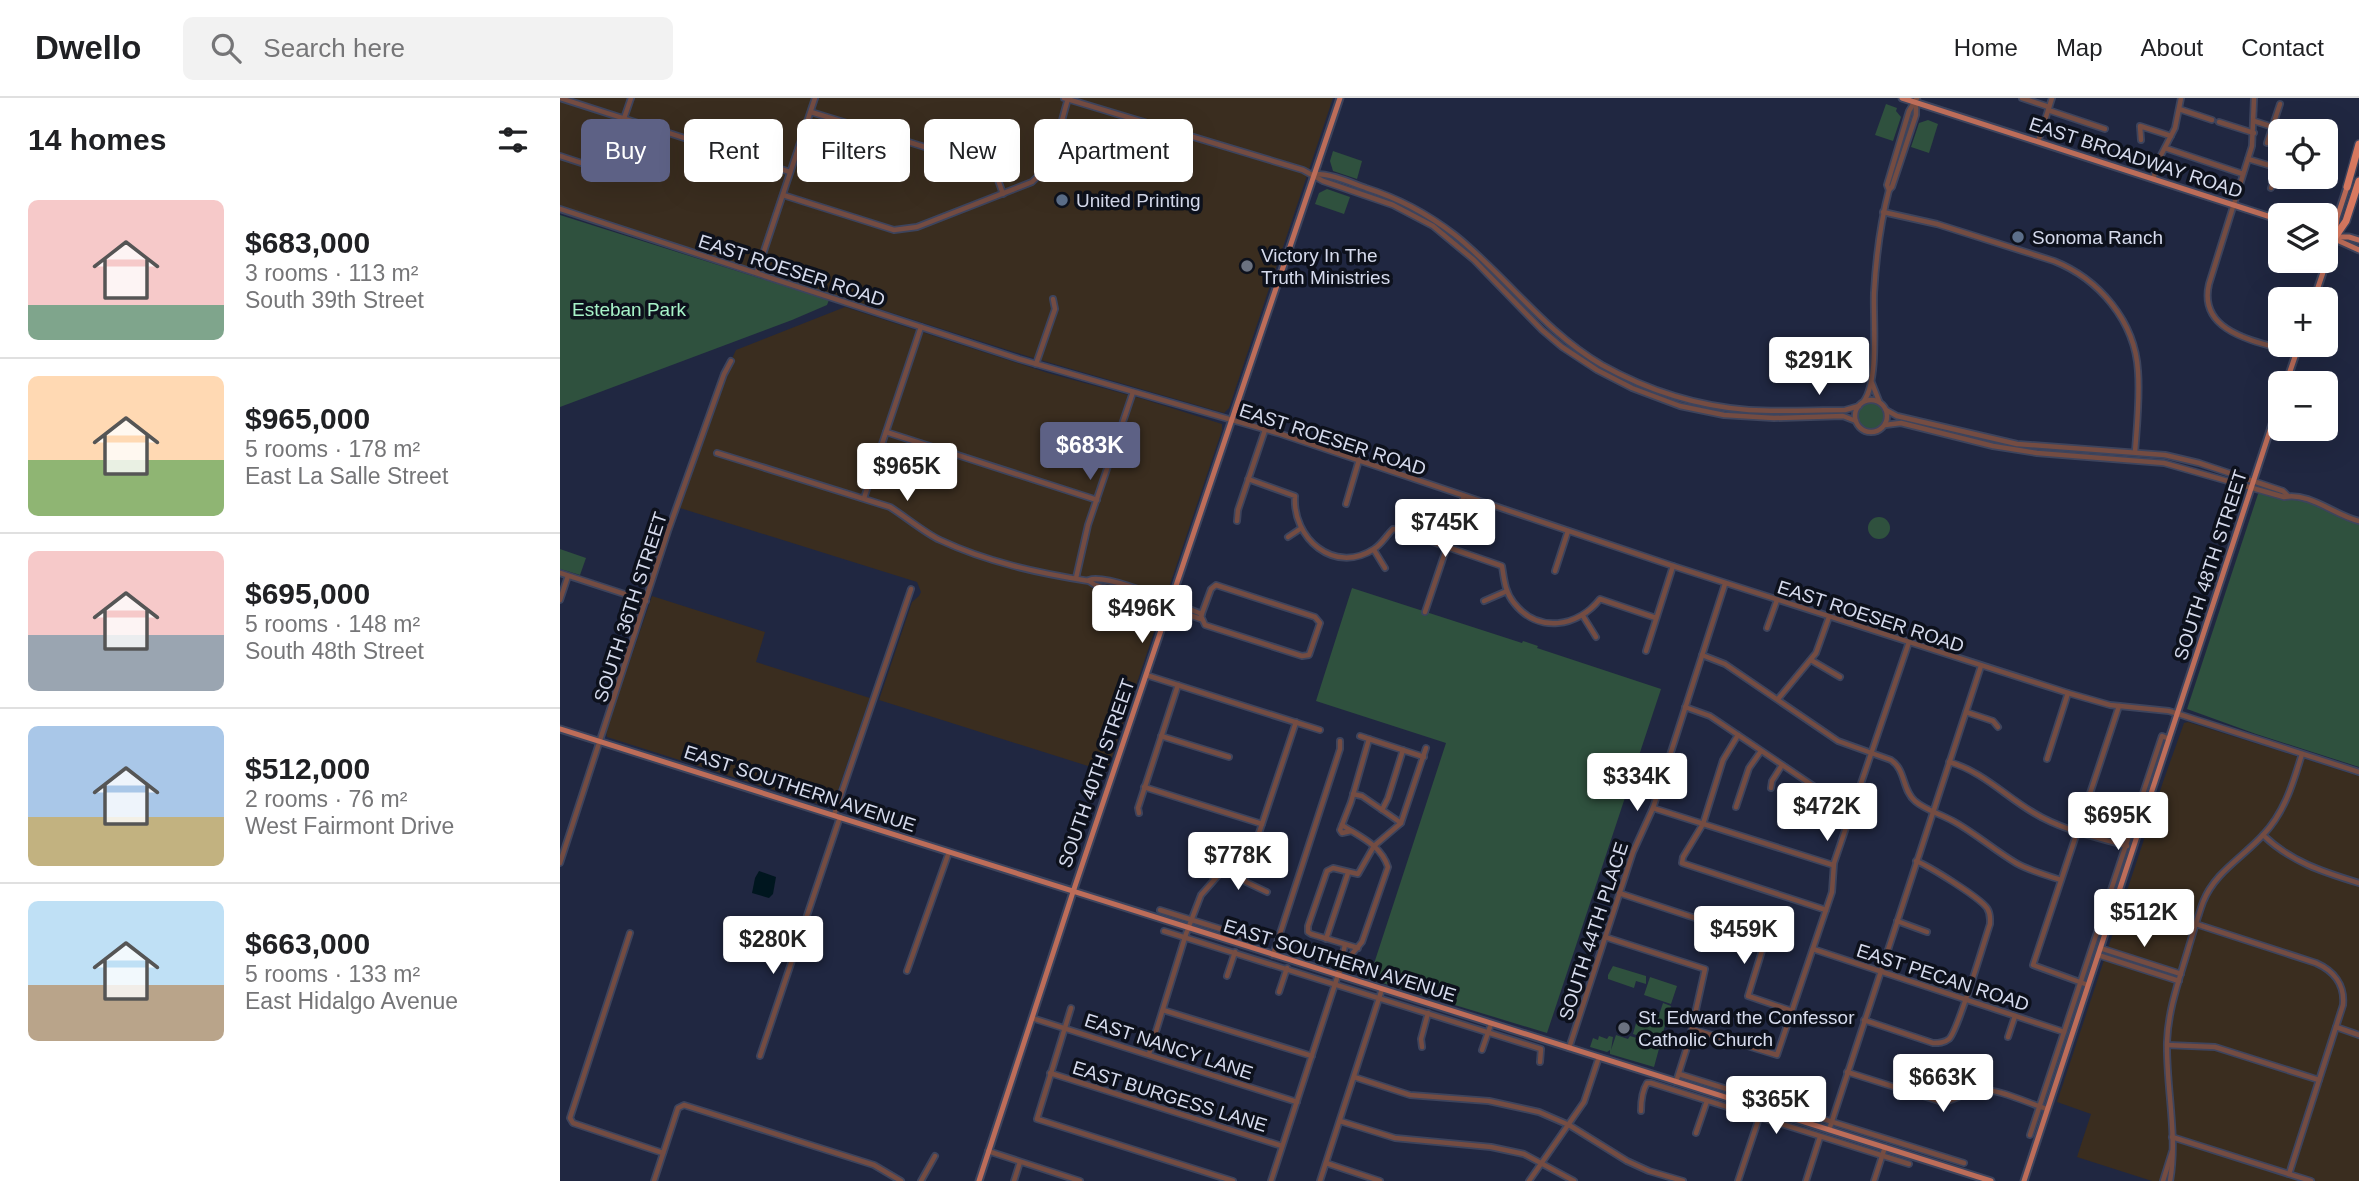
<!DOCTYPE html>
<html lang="en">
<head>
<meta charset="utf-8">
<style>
	:root { --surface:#fff; --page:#f2f2f2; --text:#202124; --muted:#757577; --line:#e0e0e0; --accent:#5d6185 }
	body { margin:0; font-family:Helvetica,sans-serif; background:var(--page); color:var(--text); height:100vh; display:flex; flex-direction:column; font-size:26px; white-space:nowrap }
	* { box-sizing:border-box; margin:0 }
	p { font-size:23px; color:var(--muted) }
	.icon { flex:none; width:38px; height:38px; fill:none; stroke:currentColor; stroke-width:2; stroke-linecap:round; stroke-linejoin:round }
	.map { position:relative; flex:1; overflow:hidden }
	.panel { display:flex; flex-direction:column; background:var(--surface); width:560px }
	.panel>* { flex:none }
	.guide { position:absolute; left:21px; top:21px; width:665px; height:63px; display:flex; gap:14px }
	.controls { position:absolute; left:1708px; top:21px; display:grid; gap:14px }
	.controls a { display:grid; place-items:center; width:70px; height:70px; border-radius:10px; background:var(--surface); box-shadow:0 7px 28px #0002; font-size:35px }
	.price { position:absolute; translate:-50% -60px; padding:0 16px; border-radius:7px; background:#fff; color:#222; font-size:23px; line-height:46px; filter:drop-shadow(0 2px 4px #0008) }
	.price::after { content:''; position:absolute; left:50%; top:42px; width:21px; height:16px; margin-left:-10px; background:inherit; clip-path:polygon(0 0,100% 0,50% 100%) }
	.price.on { background:var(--accent); color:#fff }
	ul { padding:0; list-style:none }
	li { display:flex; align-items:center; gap:21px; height:175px; padding:0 28px }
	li+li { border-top:2px solid var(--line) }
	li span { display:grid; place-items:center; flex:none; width:196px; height:140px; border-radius:10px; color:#555 }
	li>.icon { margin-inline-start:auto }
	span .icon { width:84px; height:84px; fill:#fffc; stroke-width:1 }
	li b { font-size:30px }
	h2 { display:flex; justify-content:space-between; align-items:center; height:84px; padding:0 28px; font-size:30px }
	.pill { padding:0 24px; border-radius:10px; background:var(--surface); box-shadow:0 7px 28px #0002; font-size:24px; line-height:63px }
	.pill.on { background:var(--accent); color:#fff }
	header { display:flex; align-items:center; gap:42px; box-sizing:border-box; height:98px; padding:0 35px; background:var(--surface); border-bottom:2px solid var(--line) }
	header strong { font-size:33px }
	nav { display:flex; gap:38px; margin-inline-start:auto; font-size:24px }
	.search { width:490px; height:63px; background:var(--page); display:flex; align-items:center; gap:18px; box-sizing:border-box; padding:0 24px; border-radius:10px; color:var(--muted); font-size:26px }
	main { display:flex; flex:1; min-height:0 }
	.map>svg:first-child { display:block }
	.industrial { fill:#3a2d1f }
	.green { fill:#2f513e }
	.water { fill:#00161f }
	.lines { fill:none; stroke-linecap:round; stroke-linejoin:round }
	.minor-casing { stroke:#3d445d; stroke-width:8 }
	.major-casing { stroke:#3d445d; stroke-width:9 }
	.highway-casing { stroke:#3d445d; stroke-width:10 }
	.minor { stroke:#744c42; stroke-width:4.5 }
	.major { stroke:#bd6d59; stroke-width:5 }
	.highway { stroke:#da7a61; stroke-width:7 }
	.service-dot { fill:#5c6f8a; stroke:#0d111c; stroke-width:2.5 }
	.worship-dot { fill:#6b7280; stroke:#0d111c; stroke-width:2.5 }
	.labels { text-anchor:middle; stroke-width:7; stroke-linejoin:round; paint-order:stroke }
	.street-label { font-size:19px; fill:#d6dbed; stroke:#0d111c }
	.poi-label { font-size:19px; fill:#d6dbed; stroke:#0d111c; text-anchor:start }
	.park-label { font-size:19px; fill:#a7f3c8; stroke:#0d111c }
</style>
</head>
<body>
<header>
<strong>Dwello</strong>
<div class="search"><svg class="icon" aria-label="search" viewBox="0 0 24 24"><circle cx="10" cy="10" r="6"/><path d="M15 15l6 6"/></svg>Search here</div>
<nav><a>Home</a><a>Map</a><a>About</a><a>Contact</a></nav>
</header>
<main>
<section class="panel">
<h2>14 homes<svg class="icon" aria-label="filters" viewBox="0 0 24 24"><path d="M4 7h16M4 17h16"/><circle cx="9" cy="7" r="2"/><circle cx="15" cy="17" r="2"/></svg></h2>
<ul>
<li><span style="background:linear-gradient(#f6c9c9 75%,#7fa58c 0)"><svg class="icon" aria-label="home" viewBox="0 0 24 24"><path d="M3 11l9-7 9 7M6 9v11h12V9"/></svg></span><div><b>$683,000</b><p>3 rooms · 113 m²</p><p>South 39th Street</p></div></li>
<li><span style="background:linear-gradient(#ffd9b3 60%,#8fb573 0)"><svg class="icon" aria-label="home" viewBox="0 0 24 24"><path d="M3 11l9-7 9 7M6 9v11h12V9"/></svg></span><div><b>$965,000</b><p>5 rooms · 178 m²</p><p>East La Salle Street</p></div></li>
<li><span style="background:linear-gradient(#f6c9c9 60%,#9aa5b1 0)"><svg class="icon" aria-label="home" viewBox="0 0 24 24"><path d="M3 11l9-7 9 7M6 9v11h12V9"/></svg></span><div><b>$695,000</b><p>5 rooms · 148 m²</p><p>South 48th Street</p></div></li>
<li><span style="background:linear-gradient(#a9c7e8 65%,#c2b280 0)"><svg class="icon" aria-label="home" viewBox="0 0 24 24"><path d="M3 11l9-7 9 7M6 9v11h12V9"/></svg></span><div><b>$512,000</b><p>2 rooms · 76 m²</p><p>West Fairmont Drive</p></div></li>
<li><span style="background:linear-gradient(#bfe0f5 60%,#b9a48a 0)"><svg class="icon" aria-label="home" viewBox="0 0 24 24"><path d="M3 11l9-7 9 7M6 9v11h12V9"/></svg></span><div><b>$663,000</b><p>5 rooms · 133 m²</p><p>East Hidalgo Avenue</p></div></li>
</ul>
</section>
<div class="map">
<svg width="1799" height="1083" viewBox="0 0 1799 1083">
	<rect width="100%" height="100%" fill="#202741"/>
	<g class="industrial">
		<path d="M0 0H773L669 310 664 315 470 259 0 109Z"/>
		<path d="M285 209 488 275 583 301 662 326V332L547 674 319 602 352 504 359 498 361 494 357 484 120 410 166 273 176 252Z"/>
		<path d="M92 498 205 534 196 564 310 600 273 707 267 709 47 639 46 633Z"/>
		<path d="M1628 624 1799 678V1083H1592L1517 1059 1531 1016 1497 1004 1604 681 1624 625Z"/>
	</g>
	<g class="green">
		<path d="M1326 6 1337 10 1336 13 1341 19 1333 43 1315 37Z"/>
		<path d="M1368 22 1378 26 1369 55 1351 49 1359 25Z"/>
		<path d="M773 53 802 63 797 81 773 73 770 63Z"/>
		<path d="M767 91 790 99 784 116 755 106 759 95Z"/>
		<path d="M0 117 269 202 267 207 232 222 0 309Z"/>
		<circle cx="1311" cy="318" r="13"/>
		<path d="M1698 396H1705L1756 406 1789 423 1799 425V669L1696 636 1627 611Z"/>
		<circle cx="1319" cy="430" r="11"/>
		<path d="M0 451 26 460 20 477 0 471Z"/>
		<path d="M792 490 962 545 963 543 978 548 977 550 1101 591 987 935 809 881 886 645 756 603Z"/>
		<path d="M1053 868 1086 878V886L1076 883 1074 890 1048 881V877Z"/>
		<path d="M1090 879 1117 888 1111 906 1084 897Z"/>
		<path d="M1103 905 1111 908 1100 944 1073 936 1080 911 1099 917Z"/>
		<path d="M1056 937 1068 941 1070 938 1100 947 1094 969 1050 956V952L1047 954 1030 949 1033 940 1038 942 1039 938 1047 941 1049 938 1053 939 1051 952Z"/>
	</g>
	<path class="water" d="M199 773 216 779 213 796 209 800 192 795 195 780Z"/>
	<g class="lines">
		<g class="minor-casing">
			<g id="minor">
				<path d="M0 0 230 74"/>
				<path d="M504 0 743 72 763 83 833 107 873 128 914 162 982 232 1002 249 1037 272 1072 290 1120 308 1164 317 1214 320 1283 318 1296 323"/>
				<path d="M1462 0 1489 9"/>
				<path d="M1694 0 1692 48 1649 186C1637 237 1702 244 1736 255"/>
				<path d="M1619 11 1652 22"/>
				<path d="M1488 12 1545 31"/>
				<path d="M251 14 420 66 437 79 443 96"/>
				<path d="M1694 23 1713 29"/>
				<path d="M1659 24 1694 35"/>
				<path d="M1581 42 1580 28 1611 38"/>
				<path d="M1478 44 1492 0"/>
				<path d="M1707 45 1720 6"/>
				<path d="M1605 50 1683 76"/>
				<path d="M0 58 46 73 71 0"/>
				<path d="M1688 61 1718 70 1711 90"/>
				<path d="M755 76C772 76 789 84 806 90 838 100 868 116 895 137 946 178 984 233 1042 267 1087 292 1137 308 1189 312 1221 314 1253 312 1285 312L1299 308"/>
				<path d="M1593 81 1600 59 1615 30 1621 0"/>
				<path d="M1329 92 1332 89 1356 17V5"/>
				<path d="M223 97 334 132 357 129 472 84C495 65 499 29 508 1"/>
				<path d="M0 111 459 261 721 336 1113 468 1508 595 1550 607 1609 613 1799 674"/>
				<path d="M1323 114 1377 126 1494 163C1539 181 1575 223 1578 273 1580 300 1577 327 1575 354"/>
				<path d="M197 174 255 0"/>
				<path d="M476 266 495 211 493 201"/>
				<path d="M1312 285 1319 303"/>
				<circle cx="1311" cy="318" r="16"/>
				<path d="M1304 303C1319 281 1313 223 1314 195 1316 160 1320 126 1329 92L1327 87 1349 13 1357 0"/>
				<path d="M1326 312 1337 318 1457 346 1605 357 1639 365 1723 393 1728 398"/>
				<path d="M1325 327 1341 325 1433 348 1477 355 1604 365 1724 399C1750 394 1774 417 1799 423"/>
				<path d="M326 334 537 402"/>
				<path d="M157 355 330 409C346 419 365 435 380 442 427 464 478 475 529 483L535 487 641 521"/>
				<path d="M688 381 735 398C732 440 774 477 814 451 822 446 826 438 833 431L838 432 942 468C944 481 945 494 954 505 978 536 1018 529 1040 501L1096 520"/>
				<path d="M304 400 361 229"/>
				<path d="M786 406 799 362"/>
				<path d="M677 423 678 412 705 332"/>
				<path d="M728 439 740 431"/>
				<path d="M814 452 825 470"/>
				<path d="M995 473 1008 433"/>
				<path d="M0 475 86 503"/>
				<path d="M516 480 528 427 573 294"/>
				<path d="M529 482C549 475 619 508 642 516"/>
				<path d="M656 487 755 519 760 525 749 557 742 558 645 527 641 518 651 491Z"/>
				<path d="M0 502 8 478"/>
				<path d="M924 503 947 493"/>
				<path d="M865 514 904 398"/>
				<path d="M1023 518 1036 539"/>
				<path d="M1207 530 1217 502"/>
				<path d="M1086 553 1113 468"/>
				<path d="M1142 557 1165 566 1278 643 1331 662C1346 672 1342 692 1355 703 1365 712 1381 716 1393 723 1415 735 1434 752 1456 765 1470 773 1486 777 1501 782"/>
				<path d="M1251 562 1280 579"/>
				<path d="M586 577 760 632"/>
				<path d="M1218 601 1256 555 1269 519"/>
				<path d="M1125 609 1150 618 1292 714"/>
				<path d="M1406 614 1433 623 1438 629"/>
				<path d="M1178 637 1163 662 1143 726 1123 759 1122 765 1266 812"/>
				<path d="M601 638 669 659"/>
				<path d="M800 638 864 659"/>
				<path d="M1487 661 1508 595"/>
				<path d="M1389 664C1422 673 1445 698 1474 715 1502 732 1536 739 1567 748"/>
				<path d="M584 689 702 726"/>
				<path d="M1211 690 1212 683 1222 667"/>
				<path d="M793 696 802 698 841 725"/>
				<path d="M1176 709 1189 670 1201 653"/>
				<path d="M1093 710 1273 767"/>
				<path d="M822 712 828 700 843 652"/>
				<path d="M579 715 578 710 618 587"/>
				<path d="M274 717 351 491"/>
				<path d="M791 733 782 735 780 732 791 704 809 641"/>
				<path d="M1703 737C1731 764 1763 774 1799 785"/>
				<path d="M0 765 108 433 164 276 171 263"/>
				<path d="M674 766 686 784 707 794"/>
				<path d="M644 768 654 780"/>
				<path d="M1059 795 1205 843 1188 898 1232 913"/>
				<path d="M600 812 690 840"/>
				<path d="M1337 823 1367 834"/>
				<path d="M1636 826 1756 865C1774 873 1785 887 1783 907L1729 1076"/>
				<path d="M604 833 981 951 980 964"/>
				<path d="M70 835 10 1020 13 1025 103 1055"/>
				<path d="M1045 839 1145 871 1129 943 1116 984"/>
				<path d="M766 841 788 775"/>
				<path d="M798 850 751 836 748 834V828L767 773 773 770 798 776 814 748 841 725 866 650"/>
				<path d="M1540 850 1621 876"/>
				<path d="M1253 851 1504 934"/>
				<path d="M713 857 780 651V643"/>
				<path d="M1538 857 1619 883"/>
				<path d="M347 873 389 754"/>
				<path d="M778 876 785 847"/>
				<path d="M667 878 675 854"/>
				<path d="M1528 887 1473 867 1559 608"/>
				<path d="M719 894 727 870"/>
				<path d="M511 910 477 1021 673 1083"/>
				<path d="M603 912 752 958"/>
				<path d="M472 920 737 1004"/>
				<path d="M1304 922 1373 945C1379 945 1384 945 1389 941 1398 933 1424 844 1430 826 1430 820 1431 816 1427 810 1419 799 1369 768 1356 763"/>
				<path d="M1776 929 1799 937"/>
				<path d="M1132 931 1217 957 1272 794 1274 765 1349 544"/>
				<path d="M1448 939 1455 918"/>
				<path d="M1607 947 1655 949 1759 982"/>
				<path d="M862 949 861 941 868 915"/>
				<path d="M1009 950 1073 754 1093 710 1165 486"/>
				<path d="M922 952 931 926"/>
				<path d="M589 956 626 836 641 797 662 773 686 759 694 750 736 624"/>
				<path d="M200 958 280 719"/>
				<path d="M1287 974 1382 1004C1395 1003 1405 994 1418 992 1435 989 1470 1006 1487 1011"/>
				<path d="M490 975 722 1048"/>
				<path d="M1119 976 1404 1065"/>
				<path d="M794 979 850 997 929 1003 979 1014 1009 1027 1067 1063 1089 1073 1123 1083"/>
				<path d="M1081 1013C1081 1003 1082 993 1087 985H1091L1349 1066"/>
				<path d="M780 1023 835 1040 931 1049 964 1056 1014 1083"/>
				<path d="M1269 1032 1421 568"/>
				<path d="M1136 1035 1147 1003"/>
				<path d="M1470 1037 1602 638 1609 641"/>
				<path d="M1612 1039 1751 1083"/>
				<path d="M428 1053 520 1083"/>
				<path d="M766 1065 820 1083"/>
				<path d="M94 1083 118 1010 124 1007 314 1067 341 1083"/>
				<path d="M361 1083 375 1058"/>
				<path d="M454 1083 460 1064"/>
				<path d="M711 1083 778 877 786 863 802 844 828 769C821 747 800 739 782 727"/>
				<path d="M760 1083 822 891"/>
				<path d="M969 1083 1024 1004 1039 959"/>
				<path d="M1178 1083 1202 1011"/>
				<path d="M1246 1083 1260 1039"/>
				<path d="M1314 1083 1325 1049"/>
				<path d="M1603 1083 1612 1054"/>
				<path d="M1610 1083C1618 1037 1606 990 1607 944 1608 913 1618 885 1627 855 1632 838 1637 821 1643 804 1655 774 1682 760 1703 737 1725 714 1733 685 1742 656"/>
			</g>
		</g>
		<g class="major-casing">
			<g id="major">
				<path d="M1342 0 1720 122"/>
				<path d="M1766 137 1799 152"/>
				<path d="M1775 139H1789L1799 142"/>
				<path d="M1754 201 1775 139 1777 120 1787 89"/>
				<path d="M1726 285 1739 247"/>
				<path d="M0 631 1431 1083"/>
				<path d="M419 1083 513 794 780 0"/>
				<path d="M1464 1083 1720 302"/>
			</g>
		</g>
		<g class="highway-casing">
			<g id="highway">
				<path d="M1787 89 1799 46"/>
				<path d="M1775 139 1786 123 1799 83"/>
			</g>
		</g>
		<use href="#minor" class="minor"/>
		<use href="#major" class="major"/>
		<use href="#highway" class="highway"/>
	</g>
	<g class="service-dot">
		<circle cx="502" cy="102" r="7"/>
		<circle cx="1458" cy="139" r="7"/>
	</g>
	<g class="worship-dot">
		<circle cx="687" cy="168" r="7"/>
		<circle cx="1064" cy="930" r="7"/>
	</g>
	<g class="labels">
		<g class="street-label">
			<text transform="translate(1576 59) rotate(18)" y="7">EAST BROADWAY ROAD</text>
			<text transform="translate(232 172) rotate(18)" y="7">EAST ROESER ROAD</text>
			<text transform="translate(773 341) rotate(18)" y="7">EAST ROESER ROAD</text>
			<text transform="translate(1650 467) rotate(-72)" y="7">SOUTH 48TH STREET</text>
			<text transform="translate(70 509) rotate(-72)" y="7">SOUTH 36TH STREET</text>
			<text transform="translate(1311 518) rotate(18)" y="7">EAST ROESER ROAD</text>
			<text transform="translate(536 675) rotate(-71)" y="7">SOUTH 40TH STREET</text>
			<text transform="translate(240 690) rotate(18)" y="7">EAST SOUTHERN AVENUE</text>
			<text transform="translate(1033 833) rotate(-72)" y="7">SOUTH 44TH PLACE</text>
			<text transform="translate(780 862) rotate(17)" y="7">EAST SOUTHERN AVENUE</text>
			<text transform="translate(1383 879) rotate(18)" y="7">EAST PECAN ROAD</text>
			<text transform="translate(609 948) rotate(18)" y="7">EAST NANCY LANE</text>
			<text transform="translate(610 998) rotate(17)" y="7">EAST BURGESS LANE</text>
		</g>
		<g class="poi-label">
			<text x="516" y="109">United Printing</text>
			<text x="1472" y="146">Sonoma Ranch</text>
			<text x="701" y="164">Victory In The<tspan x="701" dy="22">Truth Ministries</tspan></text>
			<text x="1078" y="926">St. Edward the Confessor<tspan x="1078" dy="22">Catholic Church</tspan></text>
		</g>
		<g class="park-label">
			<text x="69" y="218">Esteban Park</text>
		</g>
	</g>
</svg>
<div class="controls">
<a><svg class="icon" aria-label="locate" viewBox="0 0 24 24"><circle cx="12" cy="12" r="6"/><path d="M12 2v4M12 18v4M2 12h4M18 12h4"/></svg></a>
<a><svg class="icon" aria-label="layers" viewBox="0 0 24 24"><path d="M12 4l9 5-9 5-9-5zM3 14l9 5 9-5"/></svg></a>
<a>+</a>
<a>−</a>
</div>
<b class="price" style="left:1259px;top:299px">$291K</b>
<b class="price on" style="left:530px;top:384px">$683K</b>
<b class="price" style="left:347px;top:405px">$965K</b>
<b class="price" style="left:885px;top:461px">$745K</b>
<b class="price" style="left:582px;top:547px">$496K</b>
<b class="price" style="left:1077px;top:715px">$334K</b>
<b class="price" style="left:1267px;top:745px">$472K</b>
<b class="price" style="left:1558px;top:754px">$695K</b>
<b class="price" style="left:678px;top:794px">$778K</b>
<b class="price" style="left:1584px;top:851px">$512K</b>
<b class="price" style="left:1184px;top:868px">$459K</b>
<b class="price" style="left:213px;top:878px">$280K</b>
<b class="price" style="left:1383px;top:1016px">$663K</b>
<b class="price" style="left:1216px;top:1038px">$365K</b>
<div class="guide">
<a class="pill on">Buy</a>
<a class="pill">Rent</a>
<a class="pill">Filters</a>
<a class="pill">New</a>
<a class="pill">Apartment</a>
</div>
</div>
</main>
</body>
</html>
